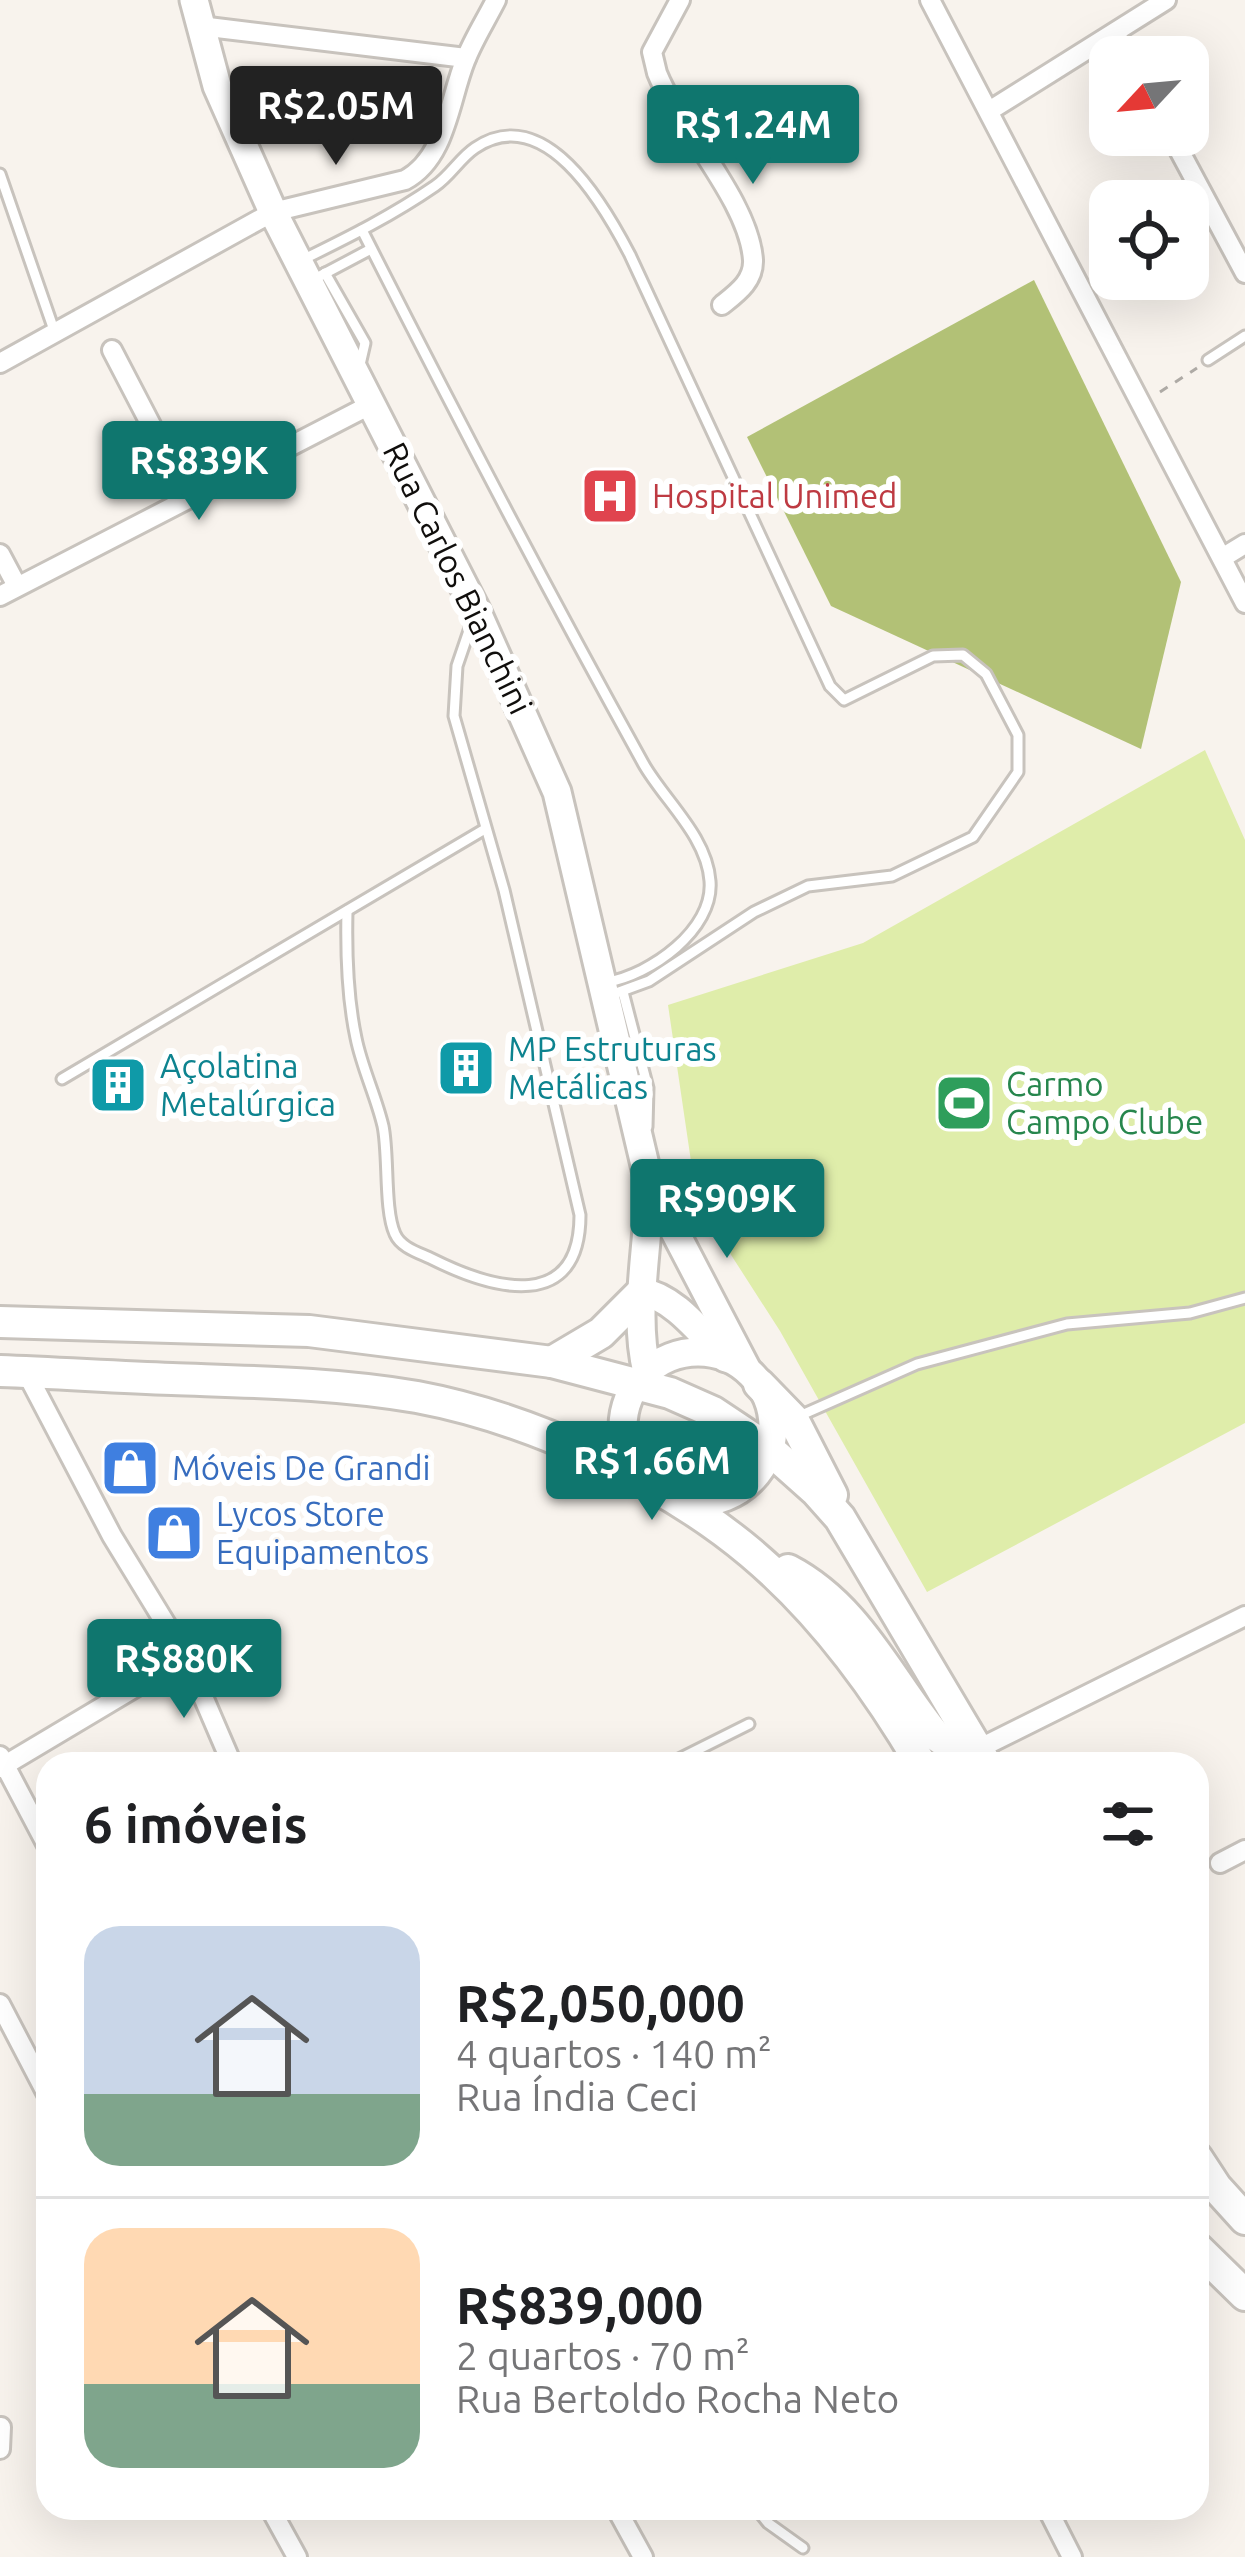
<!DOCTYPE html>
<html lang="pt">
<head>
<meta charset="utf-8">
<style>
	:root { --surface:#fff; --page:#f2f2f2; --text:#202124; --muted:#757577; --line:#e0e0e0; --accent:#0f766e }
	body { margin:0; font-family:Ubuntu,sans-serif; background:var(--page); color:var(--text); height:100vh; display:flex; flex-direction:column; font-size:45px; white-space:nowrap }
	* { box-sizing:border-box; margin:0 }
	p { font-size:39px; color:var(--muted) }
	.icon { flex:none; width:66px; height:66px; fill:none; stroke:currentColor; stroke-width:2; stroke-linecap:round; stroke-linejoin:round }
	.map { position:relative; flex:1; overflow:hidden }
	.side { position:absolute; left:36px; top:1752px; width:1173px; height:768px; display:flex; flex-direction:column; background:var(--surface); border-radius:36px; box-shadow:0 12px 48px #0002 }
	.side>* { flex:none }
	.needle { width:78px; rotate:244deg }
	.controls { position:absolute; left:1089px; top:36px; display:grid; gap:24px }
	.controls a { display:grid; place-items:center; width:120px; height:120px; border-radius:24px; background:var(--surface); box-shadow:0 12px 48px #0002; font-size:60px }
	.price { position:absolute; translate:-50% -102px; padding:0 27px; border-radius:12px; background:var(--accent); color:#fff; font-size:39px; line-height:78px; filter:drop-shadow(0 3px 6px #0008) }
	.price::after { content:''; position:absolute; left:50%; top:72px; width:36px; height:27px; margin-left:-18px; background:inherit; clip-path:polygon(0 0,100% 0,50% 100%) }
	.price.selected { background:#222; color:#fff }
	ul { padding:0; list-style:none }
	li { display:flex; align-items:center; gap:36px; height:300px; padding:0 48px }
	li+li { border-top:3px solid var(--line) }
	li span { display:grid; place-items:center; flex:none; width:336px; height:240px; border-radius:36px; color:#555 }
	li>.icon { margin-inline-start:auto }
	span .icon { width:144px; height:144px; fill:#fffc; stroke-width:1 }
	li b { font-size:51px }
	h2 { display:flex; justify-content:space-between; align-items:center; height:144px; padding:0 48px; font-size:51px }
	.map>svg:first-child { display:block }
	.green { fill:#dfedaa }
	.forest { fill:#b2c176 }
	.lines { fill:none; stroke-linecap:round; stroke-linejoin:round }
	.lane-casing { stroke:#c8c3bd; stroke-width:15 }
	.street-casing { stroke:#c8c3bd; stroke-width:24 }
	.secondary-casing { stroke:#c8c3bd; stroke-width:33 }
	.primary-casing { stroke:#c8c3bd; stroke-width:36 }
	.path { stroke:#aeaaa5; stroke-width:3; stroke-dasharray:9 9; stroke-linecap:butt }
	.lane { stroke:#fff; stroke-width:9 }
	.street { stroke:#fff; stroke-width:18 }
	.secondary { stroke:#fff; stroke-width:27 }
	.primary { stroke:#fff; stroke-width:30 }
	.labels { text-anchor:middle; stroke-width:12; stroke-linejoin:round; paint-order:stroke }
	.health-label { font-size:33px; fill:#be3a42; stroke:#fff; text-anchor:start }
	.street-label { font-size:33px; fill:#100e0c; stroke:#fff }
	.culture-label { font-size:33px; fill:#0d838f; stroke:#fff; text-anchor:start }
	.leisure-label { font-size:33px; fill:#27864d; stroke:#fff; text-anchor:start }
	.shop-label { font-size:33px; fill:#366cbe; stroke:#fff; text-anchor:start }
</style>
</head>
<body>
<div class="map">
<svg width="1245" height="2557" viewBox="0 0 1245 2557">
	<rect width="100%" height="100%" fill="#f8f3ed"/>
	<path class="green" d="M1205 750 1245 840V1423L927 1592 780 1331 697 1202 668 1005 863 943Z"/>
	<path class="forest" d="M1034 280 1181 582 1141 749 831 606 747 437Z"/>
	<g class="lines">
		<g class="lane-casing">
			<g id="lane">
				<path d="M0 174 55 333"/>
				<path d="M362 230C453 410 545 586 643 763 663 799 707 836 710 881 714 930 650 975 607 982"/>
				<path d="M304 259C349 237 393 215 435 186 450 176 460 158 475 148 544 101 603 203 630 255L830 686 844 700 933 656 963 655 986 674 1018 735V772L973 837 892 876 808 886 754 912 649 981 608 996"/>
				<path d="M325 273 365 343 359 369"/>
				<path d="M320 276 371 249"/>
				<path d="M1208 360 1245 336"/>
				<path d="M347 911C346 954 347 996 356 1038 362 1068 376 1096 383 1126 389 1155 384 1210 395 1234 401 1248 420 1253 432 1259 494 1290 580 1313 580 1215L504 890 454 716 457 666 472 622"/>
				<path d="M623 992 648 1088 647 1127"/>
				<path d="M62 1079 485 829"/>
				<path d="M797 1417 917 1364 1067 1324 1190 1313 1245 1298"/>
				<path d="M669 1764 749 1724"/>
				<path d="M756 2508 768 2523 803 2548"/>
			</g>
		</g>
		<g class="street-casing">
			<g id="street">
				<path d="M680 0 652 52 657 73C679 128 749 201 753 260 754 281 737 293 722 305"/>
				<path d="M930 0 1245 603"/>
				<path d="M200 26 466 58"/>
				<path d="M1115 33 1128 57"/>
				<path d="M989 111 1166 0"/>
				<path d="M1171 135 1245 273"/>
				<path d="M112 350 189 498"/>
				<path d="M0 363 273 212 405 180C446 158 449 101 465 61 473 40 486 20 496 0"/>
				<path d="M0 554 17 586"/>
				<path d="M1222 558 1245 544"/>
				<path d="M0 596 372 404"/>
				<path d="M26 1372 112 1536 186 1657 232 1764"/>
				<path d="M978 1749 1245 1616"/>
				<path d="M0 1756 48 1847"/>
				<path d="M0 1768 186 1657"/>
				<path d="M1220 1863 1245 1850"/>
				<path d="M0 2004 48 2096"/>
				<path d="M0 2449 1 2427"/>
				<path d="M270 2508 297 2557"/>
				<path d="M616 2508 643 2557"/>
				<path d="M1047 2508 1072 2557"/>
			</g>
		</g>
		<g class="secondary-casing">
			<g id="secondary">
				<path d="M194 0 217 86 273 212 476 610 557 792 649 1182C650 1245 632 1310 647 1372"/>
				<path d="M651 1186 746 1368"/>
				<path d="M642 1292C675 1297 702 1335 726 1358"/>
				<circle cx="698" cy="1427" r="75"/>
			</g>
		</g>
		<g class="primary-casing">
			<g id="primary">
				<path d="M0 1322 309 1331 552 1362 670 1393 713 1412 770 1450 816 1491 840 1518 986 1764"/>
				<path d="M552 1362 601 1333 642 1292"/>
				<path d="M0 1371C57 1373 115 1377 172 1379 253 1382 337 1383 417 1397 529 1418 663 1479 751 1553 820 1611 876 1687 921 1764"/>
				<path d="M759 1384 793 1419 832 1495"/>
				<path d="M788 1570C857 1606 888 1677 934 1734L947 1743 978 1749"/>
				<path d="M1197 2158 1216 2187 1245 2219"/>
				<path d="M1197 2248 1245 2295"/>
			</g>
		</g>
		<path class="path" d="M1160 392 1197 368"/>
		<use href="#lane" class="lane"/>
		<use href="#street" class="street"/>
		<use href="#secondary" class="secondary"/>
		<use href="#primary" class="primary"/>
	</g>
	<defs>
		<g id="hospital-square" transform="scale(3)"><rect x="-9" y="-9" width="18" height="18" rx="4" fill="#e0444e" stroke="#fff"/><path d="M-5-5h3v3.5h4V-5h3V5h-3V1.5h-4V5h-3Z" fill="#fff"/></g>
		<g id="building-square" transform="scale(3)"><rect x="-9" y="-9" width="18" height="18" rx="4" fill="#0f9aa8" stroke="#fff"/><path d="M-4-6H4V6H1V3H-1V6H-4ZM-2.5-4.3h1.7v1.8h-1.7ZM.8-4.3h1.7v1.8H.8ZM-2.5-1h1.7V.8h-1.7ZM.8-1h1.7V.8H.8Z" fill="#fff"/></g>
		<g id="stadium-square" transform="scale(3)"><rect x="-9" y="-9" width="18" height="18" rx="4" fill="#2e9e5b" stroke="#fff"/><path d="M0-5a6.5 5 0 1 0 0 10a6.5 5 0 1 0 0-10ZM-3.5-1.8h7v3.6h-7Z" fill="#fff"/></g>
		<g id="shop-square" transform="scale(3)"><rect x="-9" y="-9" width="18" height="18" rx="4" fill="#3f7fe0" stroke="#fff"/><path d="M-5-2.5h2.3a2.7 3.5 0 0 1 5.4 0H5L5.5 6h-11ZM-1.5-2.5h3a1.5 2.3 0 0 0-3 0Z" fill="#fff"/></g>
	</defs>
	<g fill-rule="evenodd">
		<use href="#hospital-square" x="610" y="496"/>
		<use href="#building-square" x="466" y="1068"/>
		<use href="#building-square" x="118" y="1085"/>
		<use href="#stadium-square" x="964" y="1103"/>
		<use href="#shop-square" x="130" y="1468"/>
		<use href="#shop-square" x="174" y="1533"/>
	</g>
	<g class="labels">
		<g class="health-label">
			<text x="652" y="508">Hospital Unimed</text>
		</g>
		<g class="street-label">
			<text transform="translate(458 578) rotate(64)" y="12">Rua Carlos Bianchini</text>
		</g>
		<g class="culture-label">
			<text x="508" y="1061">MP Estruturas<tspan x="508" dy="38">Metálicas</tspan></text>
			<text x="160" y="1078">Açolatina<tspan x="160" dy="38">Metalúrgica</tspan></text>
		</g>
		<g class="leisure-label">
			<text x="1006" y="1096">Carmo<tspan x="1006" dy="38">Campo Clube</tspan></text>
		</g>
		<g class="shop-label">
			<text x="172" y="1480">Móveis De Grandi</text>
			<text x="216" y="1526">Lycos Store<tspan x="216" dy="38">Equipamentos</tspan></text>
		</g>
	</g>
</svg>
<div class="controls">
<a><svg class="needle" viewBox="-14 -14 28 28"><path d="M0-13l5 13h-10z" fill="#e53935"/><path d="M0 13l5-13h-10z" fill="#757577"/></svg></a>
<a><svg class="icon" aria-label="locate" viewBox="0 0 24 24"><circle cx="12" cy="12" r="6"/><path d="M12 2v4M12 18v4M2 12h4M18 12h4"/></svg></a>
</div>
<b class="price selected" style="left:336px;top:168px">R$2.05M</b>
<b class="price" style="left:753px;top:187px">R$1.24M</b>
<b class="price" style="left:199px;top:523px">R$839K</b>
<b class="price" style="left:727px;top:1261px">R$909K</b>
<b class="price" style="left:652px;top:1523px">R$1.66M</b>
<b class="price" style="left:184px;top:1721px">R$880K</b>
<section class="side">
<h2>6 imóveis<svg class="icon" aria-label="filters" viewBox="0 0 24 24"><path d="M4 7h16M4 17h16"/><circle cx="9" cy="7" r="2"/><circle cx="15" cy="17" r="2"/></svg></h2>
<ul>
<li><span style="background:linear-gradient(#c9d6e8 70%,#7fa58c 0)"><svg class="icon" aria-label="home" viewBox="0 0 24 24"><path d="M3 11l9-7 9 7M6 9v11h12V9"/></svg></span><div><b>R$2,050,000</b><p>4 quartos · 140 m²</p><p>Rua Índia Ceci</p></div></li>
<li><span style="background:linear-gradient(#ffd9b3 65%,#7fa58c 0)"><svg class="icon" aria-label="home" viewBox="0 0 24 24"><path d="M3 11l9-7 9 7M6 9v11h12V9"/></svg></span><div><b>R$839,000</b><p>2 quartos · 70 m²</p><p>Rua Bertoldo Rocha Neto</p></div></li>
</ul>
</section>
</div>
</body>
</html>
